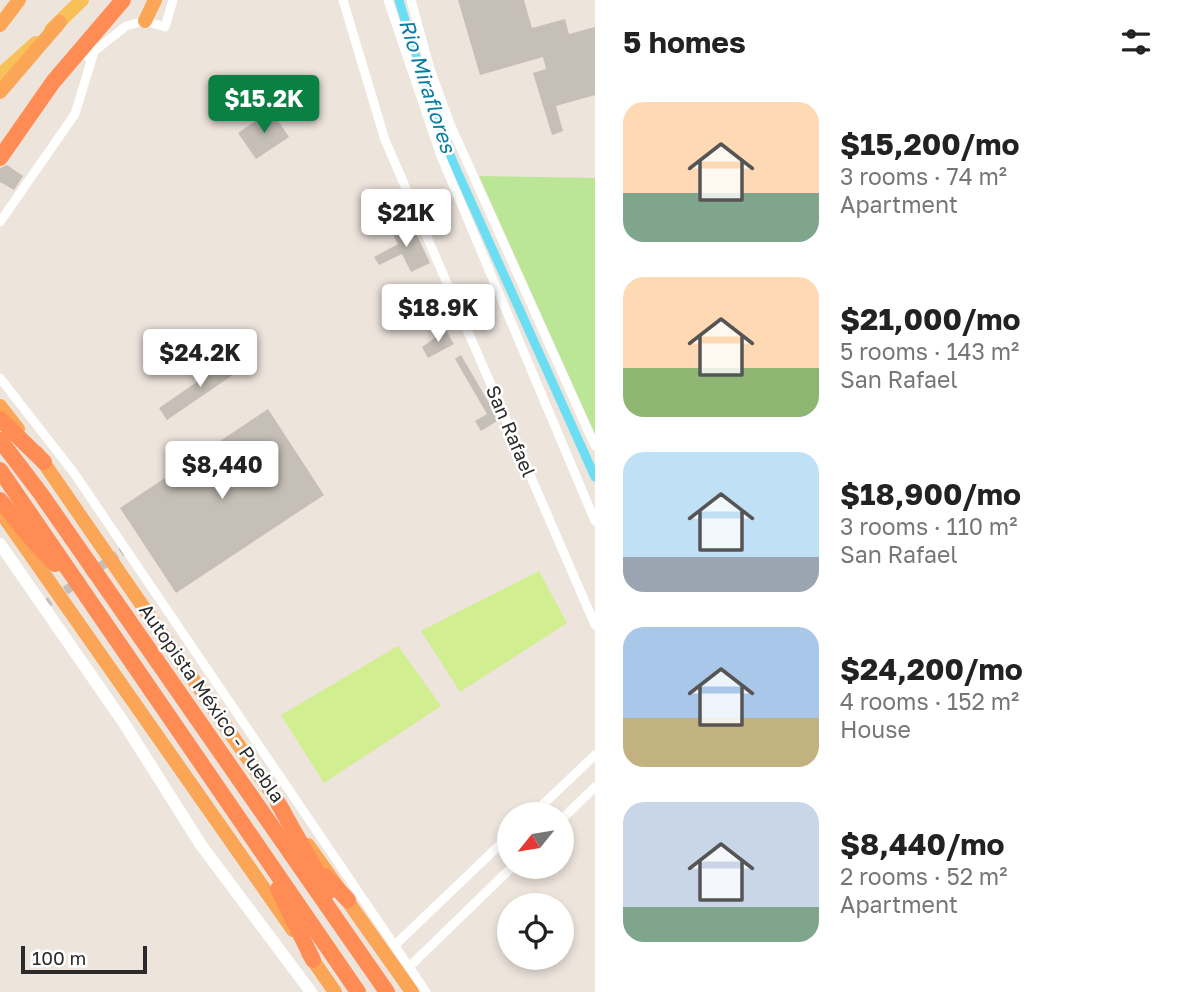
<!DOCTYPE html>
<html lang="en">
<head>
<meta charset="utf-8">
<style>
	:root { --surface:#fff; --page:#f2f2f2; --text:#222; --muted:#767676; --accent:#0b8043 }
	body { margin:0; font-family:"Golos Text",sans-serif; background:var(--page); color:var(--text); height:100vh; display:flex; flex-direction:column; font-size:26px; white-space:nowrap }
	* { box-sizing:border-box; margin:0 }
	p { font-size:23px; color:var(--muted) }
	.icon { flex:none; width:38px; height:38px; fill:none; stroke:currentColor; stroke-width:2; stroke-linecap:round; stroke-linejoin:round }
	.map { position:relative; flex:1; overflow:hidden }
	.details { display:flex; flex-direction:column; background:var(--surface); width:588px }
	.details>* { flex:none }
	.needle { width:46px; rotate:240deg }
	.tools { position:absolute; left:497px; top:802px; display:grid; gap:14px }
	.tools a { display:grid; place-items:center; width:77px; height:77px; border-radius:50%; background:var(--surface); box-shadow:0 4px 10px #0003; font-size:35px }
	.scale { position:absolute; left:21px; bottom:18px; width:126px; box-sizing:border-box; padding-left:7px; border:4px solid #2b2b2b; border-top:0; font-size:19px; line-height:24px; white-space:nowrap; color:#2b2b2b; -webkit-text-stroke:5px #fff; paint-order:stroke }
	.price { position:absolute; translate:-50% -60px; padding:0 16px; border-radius:7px; background:#fff; color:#222; font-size:23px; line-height:46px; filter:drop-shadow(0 2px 4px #0008) }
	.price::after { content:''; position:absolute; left:50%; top:42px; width:21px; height:16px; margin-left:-10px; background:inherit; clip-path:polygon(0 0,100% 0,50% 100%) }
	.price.selected { background:var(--accent); color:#fff }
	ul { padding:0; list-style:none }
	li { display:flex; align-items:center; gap:21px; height:175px; padding:0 28px }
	li span { display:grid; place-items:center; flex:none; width:196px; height:140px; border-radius:21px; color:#555 }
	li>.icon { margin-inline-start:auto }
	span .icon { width:84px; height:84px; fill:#fffc; stroke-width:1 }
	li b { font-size:30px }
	h2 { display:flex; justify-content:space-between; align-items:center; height:84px; padding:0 28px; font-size:30px }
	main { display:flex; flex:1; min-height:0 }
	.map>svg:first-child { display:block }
	.green { fill:#bae696 }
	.pitch { fill:#d1ee91 }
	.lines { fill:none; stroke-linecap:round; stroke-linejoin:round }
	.canal { stroke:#6bdef4; stroke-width:9 }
	.building { fill:#c6bfb8 }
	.minor-tunnel { stroke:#c6bfb9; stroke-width:9; stroke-dasharray:9 4.5; stroke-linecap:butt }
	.minor { stroke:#fff; stroke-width:9 }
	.secondary { stroke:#fff; stroke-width:12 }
	.primary { stroke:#f7c058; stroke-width:14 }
	.trunk { stroke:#fba656; stroke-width:14 }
	.motorway { stroke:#ff8c55; stroke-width:16 }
	.labels { text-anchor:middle; stroke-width:5; stroke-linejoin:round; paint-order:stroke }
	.street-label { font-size:19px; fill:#2b2b2b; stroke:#fff }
	.water-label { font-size:21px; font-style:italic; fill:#087ea2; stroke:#fff }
</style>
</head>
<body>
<main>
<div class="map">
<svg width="595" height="992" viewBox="0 0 595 992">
	<rect width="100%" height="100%" fill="#ede4dc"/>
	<path class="green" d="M479 176 595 178V434Z"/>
	<g class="pitch">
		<path d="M539 571 567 623 460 692 421 631Z"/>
		<path d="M398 646 441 706 324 783 281 715Z"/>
	</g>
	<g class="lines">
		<path class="canal" d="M399 0 428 98 453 162 595 477"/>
	</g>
	<g class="building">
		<path d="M458 0H524L532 28 565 19 569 34 595 27V95L556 106 563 131 552 135 533 73 546 69 543 57 480 75Z"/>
		<path d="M271 110 289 137 256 159 238 133Z"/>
		<path d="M7 165 23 176 14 190 0 182V168Z"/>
		<path d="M404 223 409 234 415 231 430 263 411 272 402 254 379 265 374 257 398 244 391 230Z"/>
		<path d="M446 330 454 344 428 358 422 347Z"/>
		<path d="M461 355 499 420 481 431 475 421 487 414 455 359Z"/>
		<path d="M232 358 240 370 167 420 159 408Z"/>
		<path d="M268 409 324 495 176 593 120 508Z"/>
	</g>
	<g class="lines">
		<path class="minor-tunnel" d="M43 606 126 549"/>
		<g class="minor">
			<path d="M343 0 385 140 595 625"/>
			<path d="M388 0 441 156 595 521"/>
			<path d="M411 0 430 69 450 124 595 446"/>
			<path d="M87 57 126 26 145 21 165 27 173 0"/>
			<path d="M0 222 75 114 93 55"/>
			<path d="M0 378 74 473 426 992"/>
			<path d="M533 814 595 755"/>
			<path d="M562 819 595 787"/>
			<path d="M395 945 509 836"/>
			<path d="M409 967 513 866"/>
		</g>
		<path class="secondary" d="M0 544 122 720 201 845 311 992"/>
		<g class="primary">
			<path d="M51 30 82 0"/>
			<path d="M0 75 36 43"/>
		</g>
		<g class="trunk">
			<path d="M145 21 155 0"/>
			<path d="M0 25 19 0"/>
			<path d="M0 92 60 22"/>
			<path d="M0 406 18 429"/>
			<path d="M37 453 284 811"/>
			<path d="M0 511 293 930"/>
			<path d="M308 845 412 992"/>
			<path d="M308 953 335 992"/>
		</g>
		<g class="motorway">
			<path d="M0 158 53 82 123 0"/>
			<path d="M0 419 44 462"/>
			<path d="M0 440 41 494 387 992"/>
			<path d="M0 470 358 992"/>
			<path d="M0 500 33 541 55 564"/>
			<path d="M278 803 328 892"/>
			<path d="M325 876 348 900"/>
			<path d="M278 889 313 960"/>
		</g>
	</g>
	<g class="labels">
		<g class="street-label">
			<text transform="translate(511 431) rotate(67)" y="7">San Rafael</text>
			<text transform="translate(212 703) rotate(55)" y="7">Autopista México - Puebla</text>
		</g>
		<g class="water-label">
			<text transform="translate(427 86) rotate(72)" y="7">Rio Miraflores</text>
		</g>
	</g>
</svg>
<div class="tools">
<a><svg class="needle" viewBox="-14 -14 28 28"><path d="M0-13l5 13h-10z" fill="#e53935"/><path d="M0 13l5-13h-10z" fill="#767676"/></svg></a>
<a><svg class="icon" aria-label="locate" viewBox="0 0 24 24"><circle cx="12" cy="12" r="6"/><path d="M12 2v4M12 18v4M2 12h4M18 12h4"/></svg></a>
</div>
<div class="scale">100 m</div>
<b class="price selected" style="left:264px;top:135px">$15.2K</b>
<b class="price" style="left:406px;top:249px">$21K</b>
<b class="price" style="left:438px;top:344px">$18.9K</b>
<b class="price" style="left:200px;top:389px">$24.2K</b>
<b class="price" style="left:222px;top:501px">$8,440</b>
</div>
<section class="details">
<h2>5 homes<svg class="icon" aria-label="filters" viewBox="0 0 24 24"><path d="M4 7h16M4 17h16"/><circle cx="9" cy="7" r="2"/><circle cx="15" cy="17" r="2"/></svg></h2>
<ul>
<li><span style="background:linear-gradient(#ffd9b3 65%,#7fa58c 0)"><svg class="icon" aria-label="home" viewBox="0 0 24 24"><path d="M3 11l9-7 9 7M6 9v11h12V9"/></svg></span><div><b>$15,200/mo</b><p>3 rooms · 74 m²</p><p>Apartment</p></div></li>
<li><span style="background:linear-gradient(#ffd9b3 65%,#8fb573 0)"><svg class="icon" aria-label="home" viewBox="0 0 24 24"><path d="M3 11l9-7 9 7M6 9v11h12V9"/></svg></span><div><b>$21,000/mo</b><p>5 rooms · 143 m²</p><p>San Rafael</p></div></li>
<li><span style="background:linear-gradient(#bfe0f5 75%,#9aa5b1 0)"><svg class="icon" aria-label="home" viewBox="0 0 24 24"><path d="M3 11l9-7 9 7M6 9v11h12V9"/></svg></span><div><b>$18,900/mo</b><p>3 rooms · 110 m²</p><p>San Rafael</p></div></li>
<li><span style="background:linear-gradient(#a9c7e8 65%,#c2b280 0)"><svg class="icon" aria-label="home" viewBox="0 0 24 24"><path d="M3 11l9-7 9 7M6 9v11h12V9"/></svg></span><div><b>$24,200/mo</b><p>4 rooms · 152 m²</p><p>House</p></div></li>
<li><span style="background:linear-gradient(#c9d6e8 75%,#7fa58c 0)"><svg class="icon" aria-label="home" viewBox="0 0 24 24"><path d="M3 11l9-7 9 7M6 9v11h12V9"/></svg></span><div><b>$8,440/mo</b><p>2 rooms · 52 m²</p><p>Apartment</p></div></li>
</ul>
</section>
</main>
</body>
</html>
